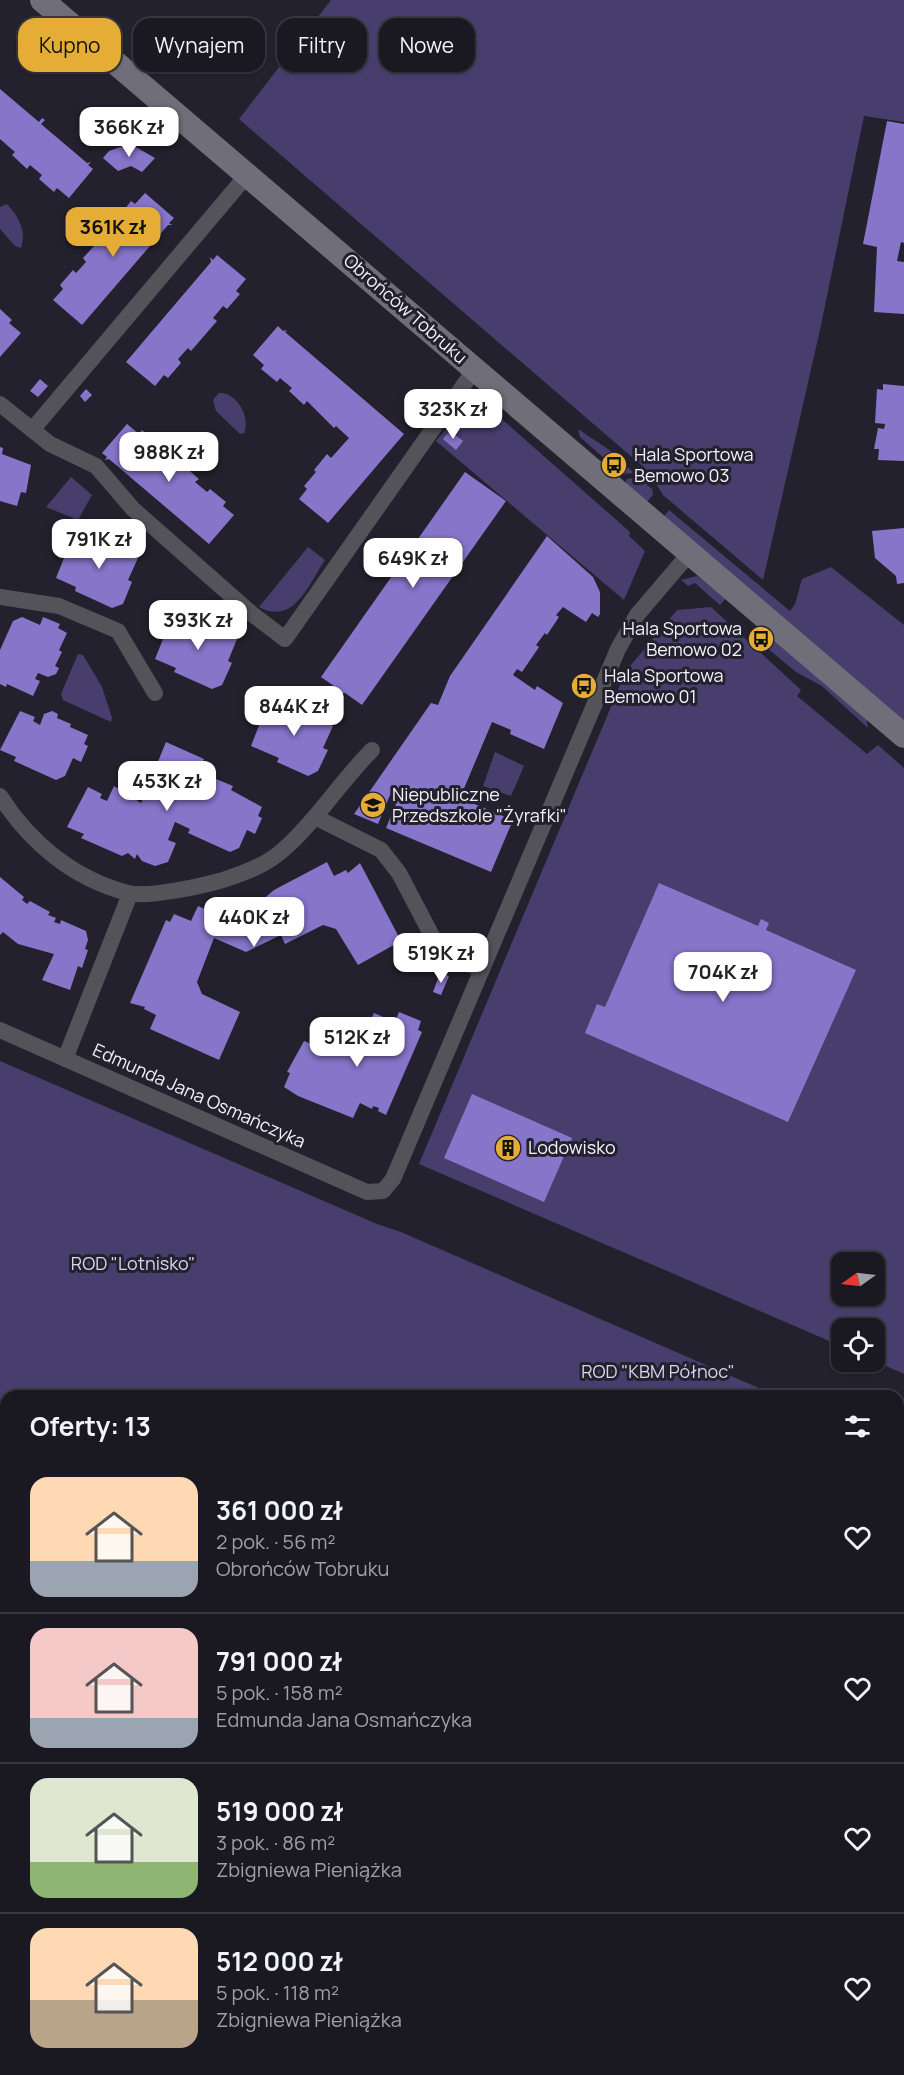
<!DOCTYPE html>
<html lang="pl">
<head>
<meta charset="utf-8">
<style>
	:root { --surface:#1a1922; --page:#23222a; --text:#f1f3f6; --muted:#9fa0a5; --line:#383840; --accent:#e5ad35 }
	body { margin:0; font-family:Manrope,sans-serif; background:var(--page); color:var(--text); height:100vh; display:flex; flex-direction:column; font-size:22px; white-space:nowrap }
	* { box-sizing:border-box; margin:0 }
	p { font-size:20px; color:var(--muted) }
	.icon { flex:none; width:33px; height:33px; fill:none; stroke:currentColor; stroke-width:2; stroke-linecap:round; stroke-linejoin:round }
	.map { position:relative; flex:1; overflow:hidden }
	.side { position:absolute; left:0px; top:1390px; width:904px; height:686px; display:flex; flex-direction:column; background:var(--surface); border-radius:18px 18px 0 0; box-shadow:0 2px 4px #0004,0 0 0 2px var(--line) }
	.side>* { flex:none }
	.guide { position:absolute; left:18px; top:18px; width:600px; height:54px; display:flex; gap:12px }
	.needle { width:39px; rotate:256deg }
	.buttons { position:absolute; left:831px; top:1252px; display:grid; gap:12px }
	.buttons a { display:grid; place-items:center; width:54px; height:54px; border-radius:12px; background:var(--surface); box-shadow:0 2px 4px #0004,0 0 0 2px var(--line); font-size:30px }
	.price { position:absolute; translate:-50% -51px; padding:0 14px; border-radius:12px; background:#fff; color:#222; font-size:20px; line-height:39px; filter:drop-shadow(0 2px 3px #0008) }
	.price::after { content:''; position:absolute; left:50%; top:36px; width:18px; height:14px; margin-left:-9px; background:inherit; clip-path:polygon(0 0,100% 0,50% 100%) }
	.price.current { background:var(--accent); color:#111 }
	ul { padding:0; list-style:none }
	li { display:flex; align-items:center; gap:18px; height:150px; padding:0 30px }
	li+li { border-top:2px solid var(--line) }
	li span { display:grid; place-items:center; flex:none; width:168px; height:120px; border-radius:18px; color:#555 }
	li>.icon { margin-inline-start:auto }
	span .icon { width:72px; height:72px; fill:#fffc; stroke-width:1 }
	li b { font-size:26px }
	h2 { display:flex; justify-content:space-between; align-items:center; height:72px; padding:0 30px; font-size:26px }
	.chip { padding:0 21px; border-radius:18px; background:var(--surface); box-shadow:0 2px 4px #0004,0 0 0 2px var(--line); font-size:21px; line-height:54px }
	.chip.current { background:var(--accent); color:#111 }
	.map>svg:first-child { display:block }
	.green { fill:#483e6d; fill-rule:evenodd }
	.building { fill:#8775ca }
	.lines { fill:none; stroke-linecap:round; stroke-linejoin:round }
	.street { stroke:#54535a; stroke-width:16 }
	.secondary { stroke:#706e79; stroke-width:24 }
	.labels { text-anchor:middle; stroke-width:6; stroke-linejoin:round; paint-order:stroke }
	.street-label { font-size:18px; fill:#f3f2fb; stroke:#23212d }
	.poi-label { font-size:18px; fill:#f3f2fb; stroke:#23212d; text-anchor:start }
	.park-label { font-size:18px; fill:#d8d5ec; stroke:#23212d }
</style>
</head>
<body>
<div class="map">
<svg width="904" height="2075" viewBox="0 0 904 2075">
	<rect width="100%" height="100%" fill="#23212d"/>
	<g class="green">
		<path d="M331 0H904V122L864 116 820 330 763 580 663 495 647 470 239 119Z"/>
		<path d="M7 204C18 216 27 231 21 248L15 246 0 229V207Z"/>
		<path d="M219 393C237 392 251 418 244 433L240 434 216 411 213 400Z"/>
		<path d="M473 398 479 399 630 532 629 536 645 551 624 600 436 441Z"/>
		<path d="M578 429 608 449 634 473 624 474 622 472 624 469 609 456 605 459 580 437Z"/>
		<path d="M71 477 92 495 78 520 46 507Z"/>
		<path d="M638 477 652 489 653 495 647 502 625 483 627 479Z"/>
		<path d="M669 510 790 611 795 604 802 579 831 567 904 625V721L664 516Z"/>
		<path d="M308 547 325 560C308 585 294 626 259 607Z"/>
		<path d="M697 576 726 598 720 605 695 583 688 586 681 580Z"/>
		<path d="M711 607 801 690 797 696 867 754 878 745 904 768V1374L875 1361 874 1329H842L841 1346 419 1164 626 671 677 610ZM842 1263H874V1296H842Z"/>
		<path d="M774 640 866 716 868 728 822 686 796 672 767 648Z"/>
		<path d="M78 654 83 655 102 687 112 718 111 722 63 700 61 694Z"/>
		<path d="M495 752 524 766 511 796 483 786Z"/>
		<path d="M0 1061 377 1224 401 1232 777 1396H6V1927L0 1930Z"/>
	</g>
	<g class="building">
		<path d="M0 89 39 122 42 118 45 120 41 124 87 163 91 162 88 165 93 169 69 198 57 188 54 192 39 179 42 175 30 165 27 169 12 155 15 152 0 139Z"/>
		<path d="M887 121 904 124V243L901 242 897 261 904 262V314L874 312 877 247 863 244Z"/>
		<path d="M123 146H134L155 158 142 172 131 166 118 171 103 158 109 151Z"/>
		<path d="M145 193 174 218 169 223 172 225H168L82 325 53 300 63 289 60 285 73 270 76 273 86 262 83 258 95 245 91 241 93 239 97 242 109 228 112 231 122 220 119 217 131 201 135 204Z"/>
		<path d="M217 255 246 279 236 291 240 294 227 309 223 306 213 318 217 321 191 351 188 348 178 359 181 363 168 378 164 375 155 386 126 362 211 262 210 257 213 260Z"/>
		<path d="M0 309 12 320 9 323 21 333 0 357Z"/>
		<path d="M278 326 283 331 287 330 285 332 404 434 328 523 299 499 307 489 304 486 316 472 314 470 327 454 331 458 349 438 336 426 334 428 307 401 304 405 289 391 292 388 280 378 277 382 261 369 264 365 253 355Z"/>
		<path d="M40 379 48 386 38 397 30 391Z"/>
		<path d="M883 384 904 386V461L878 460 879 449H874L878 428 884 429 885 424 875 423 877 389 883 390Z"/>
		<path d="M86 389 92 395 85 402 80 396Z"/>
		<path d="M127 424 139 434 142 430 157 443 154 447 166 457 169 453 199 479 195 482 207 492 210 489 226 502 223 506 234 515 209 544 109 459 105 460 107 457 102 453Z"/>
		<path d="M450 431 463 441 456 450 443 439Z"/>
		<path d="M0 447 3 448 2 454 31 465 26 493 21 492 17 506 0 501Z"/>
		<path d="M465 472 506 501 362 705 345 693 339 694 334 686 321 677Z"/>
		<path d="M904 528V583L897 584 896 576 875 558 872 531Z"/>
		<path d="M93 532 128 548 126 553 138 558 128 580 132 582 123 604 112 608 75 591 76 587 56 578 72 538 87 545Z"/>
		<path d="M547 536 593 577 600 592V614L598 617 592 613 586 622 563 607 556 615 559 617 547 635 545 633 536 645 539 647 522 672 517 669 513 675 535 690 537 686 563 703 544 749 510 734 511 730 492 722 460 798 513 820 491 872 386 828 398 799 390 795 378 824 354 814 431 703 438 705 450 676Z"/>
		<path d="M192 613 228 629 225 634 237 639 228 661 232 663 222 685 212 689 174 672 176 668 155 659 171 619 186 626Z"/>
		<path d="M22 617 40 625 43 617 60 624 58 628 67 633 59 650 62 652 55 666 59 668 56 674 48 677 38 673 35 679 40 681 33 696 7 684 6 687 0 684V650L13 621Z"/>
		<path d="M287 699 324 715 321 720 333 726 323 748 328 750 318 771 308 776 277 762 279 758 251 746 267 705 282 712Z"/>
		<path d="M20 711 35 717 33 721 40 725 44 714 52 711 58 714 57 718 71 724 70 727 88 735 84 744 88 746 81 762 73 758 65 776 56 780 14 761 16 757 0 750Z"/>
		<path d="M166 742 204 759 199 772 233 786 231 790 262 807 258 816 262 818 255 834 247 830 239 848 230 852 188 833 190 829 175 822 168 840 176 843 168 862 155 866 142 861 137 854 135 859 128 853 122 856 81 838 84 834 67 827 88 787 102 794 100 798 107 801 114 786 141 803Z"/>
		<path d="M327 862 334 876 346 870 348 873 360 863 401 941 358 965 336 929 323 925 285 944 281 935 246 952 214 938 197 982 202 994 240 1012 219 1060 150 1029 156 1015 144 1009 145 1007 130 1003 166 920 170 922 174 914 191 921 198 906 228 919 237 914 239 916 254 907 274 890Z"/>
		<path d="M0 877 24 897 22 900 27 904 30 901 50 912 48 915 56 918 54 922 60 924 61 920 86 931 88 940 85 949 88 950 82 968 78 966 70 990 42 980 54 954 18 944 3 932 0 935Z"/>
		<path d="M659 883 758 926 761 919 769 923 766 930 856 970 788 1122 585 1033 597 1004 605 1007Z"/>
		<path d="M440 973 449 976 441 995 433 992Z"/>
		<path d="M399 1012 421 1021 418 1030 422 1032 386 1115 378 1111 379 1108 373 1106 372 1109 360 1103 353 1118 298 1096 284 1087 290 1073 287 1072 304 1041 343 1056 356 1051 374 1013 395 1022Z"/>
		<path d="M472 1094 572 1138 544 1202 444 1158Z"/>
		<path d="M904 1746V1975L898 1974V1749Z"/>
		<path d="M6 1944V2050L0 2047V1947Z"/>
		<path d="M92 2070H139V2072L133 2075H94Z"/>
		<path d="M376 2070H430L431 2075H377Z"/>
		<path d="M479 2070H577L578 2075H480Z"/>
		<path d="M664 2070H760L761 2075H665Z"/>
	</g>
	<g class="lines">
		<g class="street">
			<path d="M0 404 50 444 96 466 133 509 252 614 285 639 475 369"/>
			<path d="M32 430 247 175"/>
			<path d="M0 597 59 606 118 631 155 693"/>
			<path d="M0 796C30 843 74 879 128 893 148 898 202 886 223 880 244 873 267 865 284 849 317 820 340 782 372 750"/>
			<path d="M315 817 381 850 399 873 442 955 482 969"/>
			<path d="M0 1030 367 1192 383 1191 393 1179 618 649 637 615 689 554"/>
			<path d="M65 1059 130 894"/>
			<path d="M898 1662 904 1664"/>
			<path d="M799 2070 801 2075"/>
		</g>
		<path class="secondary" d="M42 0 904 736"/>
	</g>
	<defs>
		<g id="bus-disc" transform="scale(1.35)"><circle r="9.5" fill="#e5ad35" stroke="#23212d"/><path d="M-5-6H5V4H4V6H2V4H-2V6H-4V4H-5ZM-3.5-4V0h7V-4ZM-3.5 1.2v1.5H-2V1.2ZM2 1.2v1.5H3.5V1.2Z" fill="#111"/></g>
		<g id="school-disc" transform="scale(1.35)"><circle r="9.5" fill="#e5ad35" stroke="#23212d"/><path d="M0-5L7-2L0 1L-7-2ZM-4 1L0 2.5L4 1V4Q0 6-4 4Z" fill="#111"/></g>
		<g id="building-disc" transform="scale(1.35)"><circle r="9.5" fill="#e5ad35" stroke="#23212d"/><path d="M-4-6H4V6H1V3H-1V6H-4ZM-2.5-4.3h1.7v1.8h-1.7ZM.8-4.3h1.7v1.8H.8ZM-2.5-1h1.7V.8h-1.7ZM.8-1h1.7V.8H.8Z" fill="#111"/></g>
	</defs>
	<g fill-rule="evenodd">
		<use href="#bus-disc" x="614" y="465"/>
		<use href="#bus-disc" x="761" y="639"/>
		<use href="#bus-disc" x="584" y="686"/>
		<use href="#school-disc" x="373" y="805"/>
		<use href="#building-disc" x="508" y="1148"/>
	</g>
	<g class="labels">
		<g class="street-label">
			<text transform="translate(405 309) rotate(41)" y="6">Obrońców Tobruku</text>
			<text transform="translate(199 1096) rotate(24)" y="6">Edmunda Jana Osmańczyka</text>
		</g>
		<g class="poi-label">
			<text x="634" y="461">Hala Sportowa<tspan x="634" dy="21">Bemowo 03</tspan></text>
			<text x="742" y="635" text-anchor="end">Hala Sportowa<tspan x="742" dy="21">Bemowo 02</tspan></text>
			<text x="604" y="682">Hala Sportowa<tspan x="604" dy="21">Bemowo 01</tspan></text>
			<text x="392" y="801">Niepubliczne<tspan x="392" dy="21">Przedszkole "Żyrafki"</tspan></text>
			<text x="528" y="1154">Lodowisko</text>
		</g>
		<g class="park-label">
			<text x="133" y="1270">ROD "Lotnisko"</text>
			<text x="658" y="1378">ROD "KBM Północ"</text>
		</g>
	</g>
</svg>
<div class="buttons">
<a><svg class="needle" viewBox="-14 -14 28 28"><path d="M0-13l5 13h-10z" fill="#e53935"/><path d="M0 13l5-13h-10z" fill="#9fa0a5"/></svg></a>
<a><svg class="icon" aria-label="locate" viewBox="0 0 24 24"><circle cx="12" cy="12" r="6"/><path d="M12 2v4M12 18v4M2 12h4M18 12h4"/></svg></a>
</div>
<b class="price" style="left:129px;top:158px">366K zł</b>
<b class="price current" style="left:113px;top:258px">361K zł</b>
<b class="price" style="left:453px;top:440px">323K zł</b>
<b class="price" style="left:169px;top:483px">988K zł</b>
<b class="price" style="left:99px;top:570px">791K zł</b>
<b class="price" style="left:413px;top:589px">649K zł</b>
<b class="price" style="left:198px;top:651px">393K zł</b>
<b class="price" style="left:294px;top:737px">844K zł</b>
<b class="price" style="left:167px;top:812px">453K zł</b>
<b class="price" style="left:254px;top:948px">440K zł</b>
<b class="price" style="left:441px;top:984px">519K zł</b>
<b class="price" style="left:723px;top:1003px">704K zł</b>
<b class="price" style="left:357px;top:1068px">512K zł</b>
<div class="guide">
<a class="chip current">Kupno</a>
<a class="chip">Wynajem</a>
<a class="chip">Filtry</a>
<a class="chip">Nowe</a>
</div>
<section class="side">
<h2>Oferty: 13<svg class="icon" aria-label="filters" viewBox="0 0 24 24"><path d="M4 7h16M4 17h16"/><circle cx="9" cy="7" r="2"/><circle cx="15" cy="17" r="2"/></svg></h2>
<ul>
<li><span style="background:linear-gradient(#ffd9b3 70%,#9aa5b1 0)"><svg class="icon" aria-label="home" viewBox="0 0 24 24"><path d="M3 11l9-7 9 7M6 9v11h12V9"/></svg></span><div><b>361 000 zł</b><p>2 pok. · 56 m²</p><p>Obrońców Tobruku</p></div><svg class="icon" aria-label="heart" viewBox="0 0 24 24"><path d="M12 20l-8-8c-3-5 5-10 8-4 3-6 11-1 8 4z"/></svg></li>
<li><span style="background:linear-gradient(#f6c9c9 75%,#9aa5b1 0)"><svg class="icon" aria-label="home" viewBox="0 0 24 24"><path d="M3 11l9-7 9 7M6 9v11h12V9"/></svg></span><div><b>791 000 zł</b><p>5 pok. · 158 m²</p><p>Edmunda Jana Osmańczyka</p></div><svg class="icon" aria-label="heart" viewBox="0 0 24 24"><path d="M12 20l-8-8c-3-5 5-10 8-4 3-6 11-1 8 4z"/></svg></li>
<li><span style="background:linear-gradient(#dfe7d0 70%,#8fb573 0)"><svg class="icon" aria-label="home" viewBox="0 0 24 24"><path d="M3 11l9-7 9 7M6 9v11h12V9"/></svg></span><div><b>519 000 zł</b><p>3 pok. · 86 m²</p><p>Zbigniewa Pieniążka</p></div><svg class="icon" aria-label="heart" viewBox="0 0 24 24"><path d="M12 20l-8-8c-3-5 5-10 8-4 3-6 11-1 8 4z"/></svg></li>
<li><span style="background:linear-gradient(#ffd9b3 60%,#b9a48a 0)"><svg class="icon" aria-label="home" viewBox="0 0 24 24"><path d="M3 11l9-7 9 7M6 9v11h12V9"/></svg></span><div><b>512 000 zł</b><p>5 pok. · 118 m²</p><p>Zbigniewa Pieniążka</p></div><svg class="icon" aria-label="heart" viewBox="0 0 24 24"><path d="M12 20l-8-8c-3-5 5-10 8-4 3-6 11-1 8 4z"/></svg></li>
</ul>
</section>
</div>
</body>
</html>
